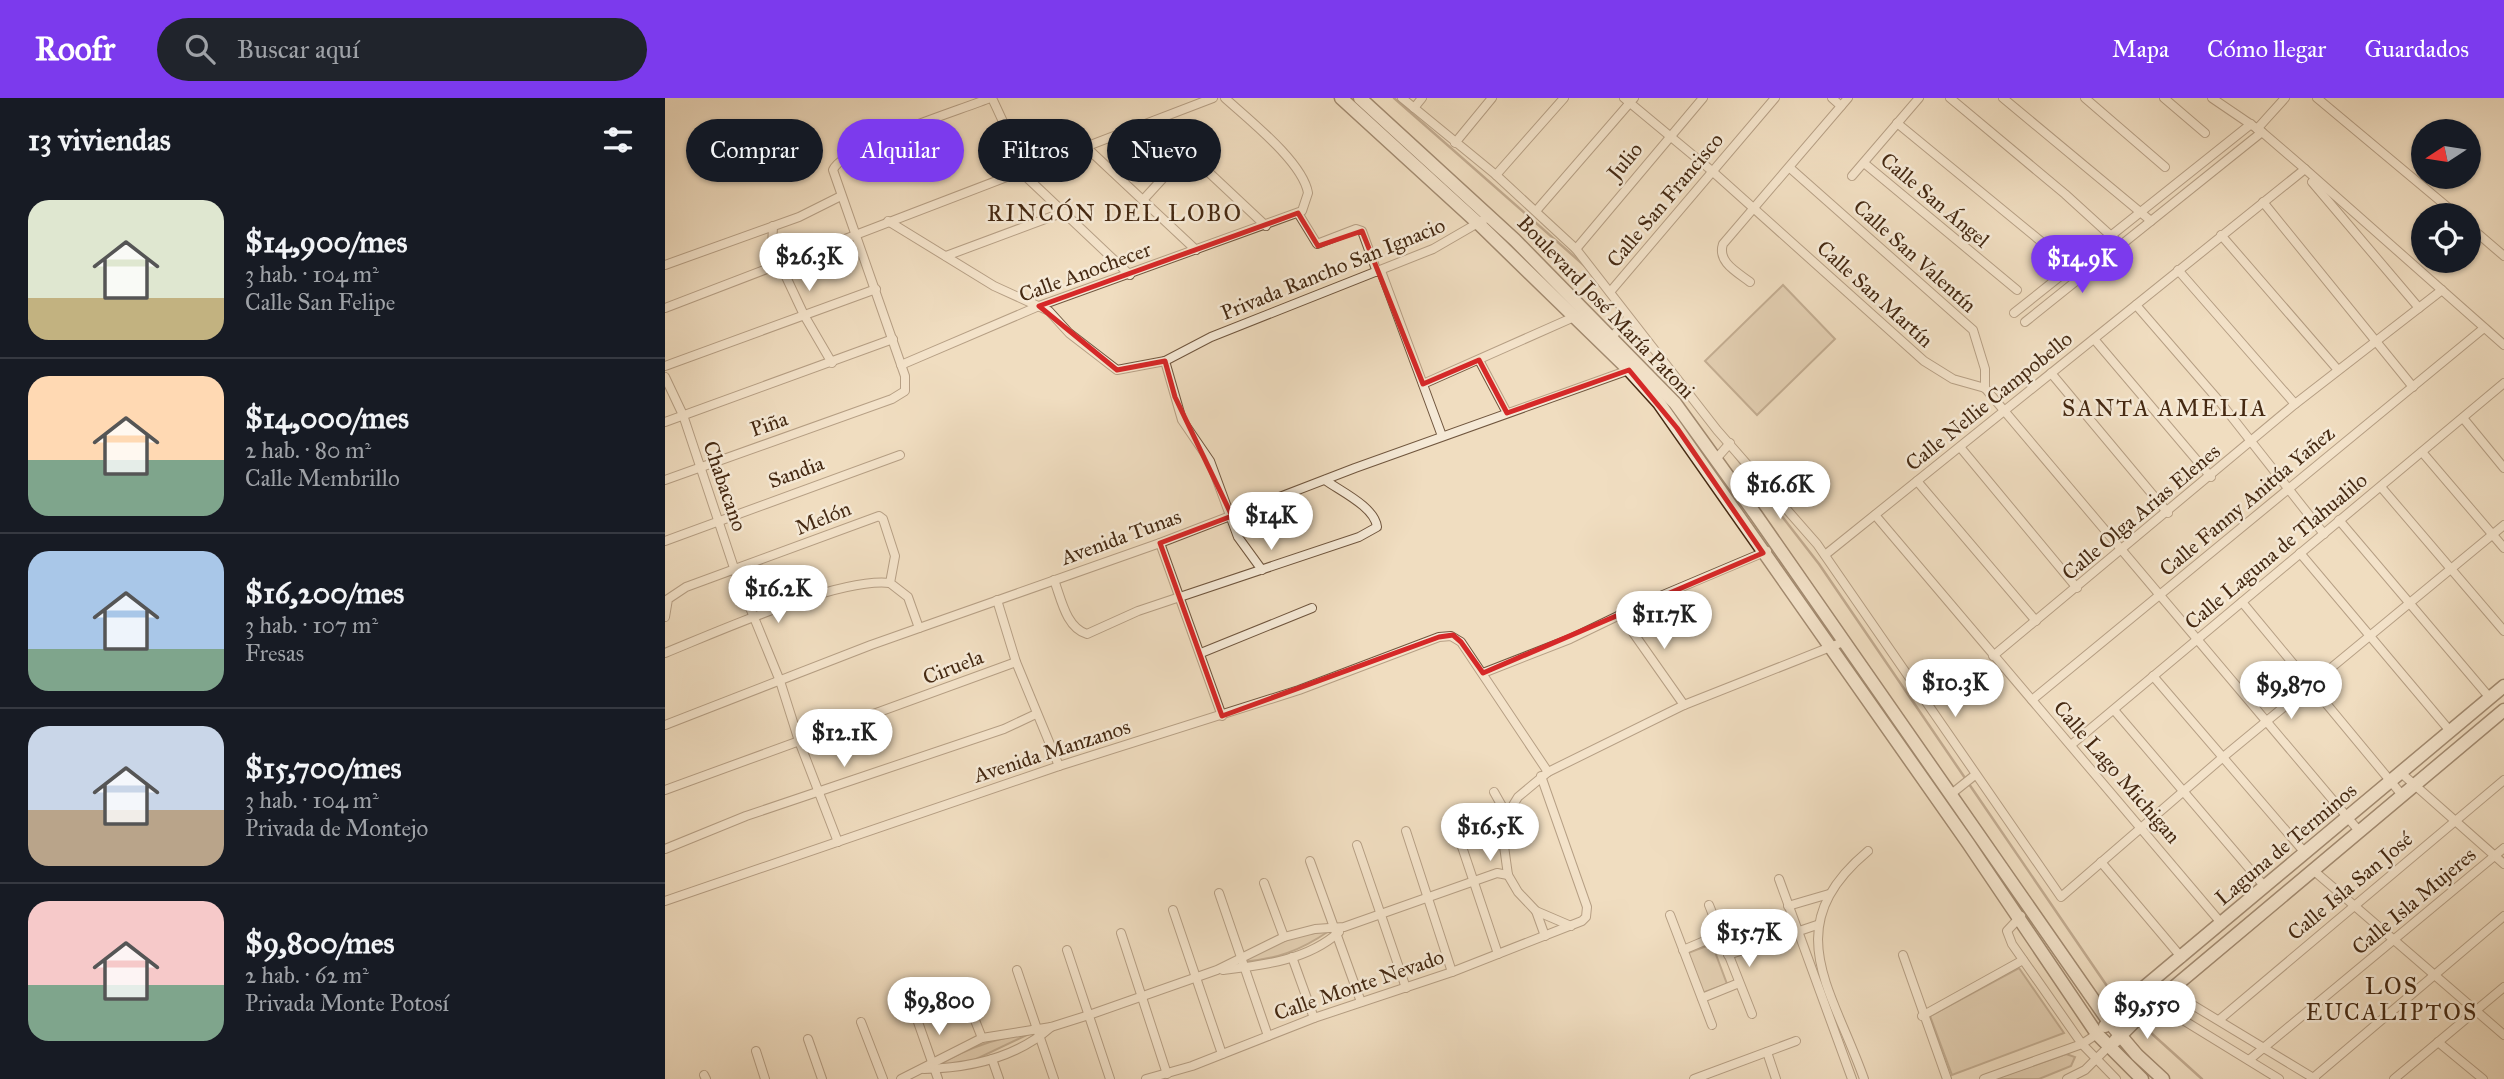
<!DOCTYPE html>
<html lang="es">
<head>
<meta charset="utf-8">
<style>
	:root { --surface:#171b24; --page:#20242c; --text:#f1f3f6; --muted:#9ea1a6; --line:#363941; --accent:#7c3aed }
	body { margin:0; font-family:"IM FELL Great Primer",serif; background:var(--page); color:var(--text); height:100vh; display:flex; flex-direction:column; font-size:26px; white-space:nowrap }
	* { box-sizing:border-box; margin:0 }
	p { font-size:23px; color:var(--muted) }
	.icon { flex:none; width:38px; height:38px; fill:none; stroke:currentColor; stroke-width:2; stroke-linecap:round; stroke-linejoin:round }
	.map { position:relative; flex:1; overflow:hidden }
	.sheet { display:flex; flex-direction:column; background:var(--surface); width:665px }
	.sheet>* { flex:none }
	.banner { position:absolute; left:21px; top:21px; width:665px; height:63px; display:flex; gap:14px }
	.needle { width:46px; rotate:258deg }
	.controls { position:absolute; left:1746px; top:21px; display:grid; gap:14px }
	.controls a { display:grid; place-items:center; width:70px; height:70px; border-radius:50%; background:var(--surface); box-shadow:0 2px 5px #0004; font-size:35px }
	.price { position:absolute; translate:-50% -60px; padding:0 16px; border-radius:24px; background:#fff; color:#222; font-size:23px; line-height:46px; filter:drop-shadow(0 2px 4px #0008) }
	.price::after { content:''; position:absolute; left:50%; top:42px; width:21px; height:16px; margin-left:-10px; background:inherit; clip-path:polygon(0 0,100% 0,50% 100%) }
	.price.on { background:var(--accent); color:#fff }
	ul { padding:0; list-style:none }
	li { display:flex; align-items:center; gap:21px; height:175px; padding:0 28px }
	li+li { border-top:2px solid var(--line) }
	li span { display:grid; place-items:center; flex:none; width:196px; height:140px; border-radius:21px; color:#555 }
	li>.icon { margin-inline-start:auto }
	span .icon { width:84px; height:84px; fill:#fffc; stroke-width:1 }
	li b { font-size:30px }
	h2 { display:flex; justify-content:space-between; align-items:center; height:84px; padding:0 28px; font-size:30px }
	.pill { padding:0 24px; border-radius:32px; background:var(--surface); box-shadow:0 2px 5px #0004; font-size:24px; line-height:63px }
	.pill.on { background:var(--accent); color:#fff }
	header { display:flex; align-items:center; gap:42px; box-sizing:border-box; height:98px; padding:0 35px; background:var(--accent); color:#fff }
	header strong { font-size:33px }
	nav { display:flex; gap:38px; margin-inline-start:auto; font-size:24px }
	.search { width:490px; height:63px; background:var(--page); display:flex; align-items:center; gap:18px; box-sizing:border-box; padding:0 24px; border-radius:38px; color:var(--muted); font-size:26px }
	main { display:flex; flex:1; min-height:0 }
	.map>svg:first-child { display:block }
	.green { fill:#d3bea2; stroke:#8c745a; stroke-width:2 }
	.lines { fill:none; stroke-linecap:round; stroke-linejoin:round }
	.stream { stroke:#897057; stroke-width:2.5 }
	.street-casing { stroke:#70563e; stroke-width:10 }
	.secondary-casing { stroke:#452912; stroke-width:15 }
	.street { stroke:#f5e9d6; stroke-width:8 }
	.secondary { stroke:#f5e9d6; stroke-width:12 }
	.marked { fill:none; stroke:#d62828; stroke-width:5; stroke-linejoin:round }
	.labels { text-anchor:middle; stroke-width:5; stroke-linejoin:round; paint-order:stroke }
	.street-label { font-size:21px; fill:#452912; stroke:#f5e9d6 }
	.neighbourhood-label { font-size:23px; letter-spacing:2px; fill:#452912; stroke:#f5e9d6 }
</style>
</head>
<body>
<header>
<strong>Roofr</strong>
<div class="search"><svg class="icon" aria-label="search" viewBox="0 0 24 24"><circle cx="10" cy="10" r="6"/><path d="M15 15l6 6"/></svg>Buscar aquí</div>
<nav><a>Mapa</a><a>Cómo llegar</a><a>Guardados</a></nav>
</header>
<main>
<section class="sheet">
<h2>13 viviendas<svg class="icon" aria-label="filters" viewBox="0 0 24 24"><path d="M4 7h16M4 17h16"/><circle cx="9" cy="7" r="2"/><circle cx="15" cy="17" r="2"/></svg></h2>
<ul>
<li><span style="background:linear-gradient(#dfe7d0 70%,#c2b280 0)"><svg class="icon" aria-label="home" viewBox="0 0 24 24"><path d="M3 11l9-7 9 7M6 9v11h12V9"/></svg></span><div><b>$14,900/mes</b><p>3 hab. · 104 m²</p><p>Calle San Felipe</p></div></li>
<li><span style="background:linear-gradient(#ffd9b3 60%,#7fa58c 0)"><svg class="icon" aria-label="home" viewBox="0 0 24 24"><path d="M3 11l9-7 9 7M6 9v11h12V9"/></svg></span><div><b>$14,000/mes</b><p>2 hab. · 80 m²</p><p>Calle Membrillo</p></div></li>
<li><span style="background:linear-gradient(#a9c7e8 70%,#7fa58c 0)"><svg class="icon" aria-label="home" viewBox="0 0 24 24"><path d="M3 11l9-7 9 7M6 9v11h12V9"/></svg></span><div><b>$16,200/mes</b><p>3 hab. · 107 m²</p><p>Fresas</p></div></li>
<li><span style="background:linear-gradient(#c9d6e8 60%,#b9a48a 0)"><svg class="icon" aria-label="home" viewBox="0 0 24 24"><path d="M3 11l9-7 9 7M6 9v11h12V9"/></svg></span><div><b>$15,700/mes</b><p>3 hab. · 104 m²</p><p>Privada de Montejo</p></div></li>
<li><span style="background:linear-gradient(#f6c9c9 60%,#7fa58c 0)"><svg class="icon" aria-label="home" viewBox="0 0 24 24"><path d="M3 11l9-7 9 7M6 9v11h12V9"/></svg></span><div><b>$9,800/mes</b><p>2 hab. · 62 m²</p><p>Privada Monte Potosí</p></div></li>
</ul>
</section>
<div class="map">
<svg width="1839" height="981" viewBox="0 0 1839 981">
	<rect width="100%" height="100%" fill="#f0ddc0"/>
	<filter id="stains"><feTurbulence type="fractalNoise" baseFrequency=".00286" numOctaves="4"/><feColorMatrix values="0 0 0 0 .2 0 0 0 0 .09 0 0 0 0 .02 0 0 0 .5 -.17"/></filter>
	<radialGradient id="worn" r=".72"><stop offset=".6" stop-color="#630" stop-opacity="0"/><stop offset="1" stop-color="#630" stop-opacity=".3"/></radialGradient>
	<g class="green">
		<path d="M1118 187 1170 241 1092 317 1040 263Z"/>
		<path d="M664 833C635 853 611 861 577 864 605 847 630 836 664 833Z"/>
		<path d="M1047 846 1062 886 1037 895 1023 855Z"/>
		<path d="M1354 870 1399 935 1287 977 1265 918Z"/>
		<path d="M368 934 305 964 274 967C305 948 332 941 368 934Z"/>
		<path d="M1401 956 1410 959 1406 968 1374 981H1330Z"/>
	</g>
	<g class="lines">
		<g class="stream">
			<path d="M729 0 921 169"/>
			<path d="M1070 358 1154 466 1300 680"/>
			<path d="M1304 686 1442 888 1456 904"/>
			<path d="M1475 925 1537 981"/>
		</g>
		<g class="street-casing">
			<g id="street">
				<path d="M327 0 347 43 368 68"/>
				<path d="M737 0 831 77 911 151 1052 332 1152 446 1396 799 1557 660 1839 427"/>
				<path d="M959 0 1047 73 1259 263 1288 281 1320 290"/>
				<path d="M1167 0 1176 8"/>
				<path d="M1285 0 1400 96 1456 147"/>
				<path d="M1338 0 1486 123"/>
				<path d="M1420 0 1500 69"/>
				<path d="M1499 0 1540 35"/>
				<path d="M1547 0 1597 34 1640 71 1839 247"/>
				<path d="M1652 0 1792 117"/>
				<path d="M749 10 757 0"/>
				<path d="M489 23 601 128"/>
				<path d="M1232 25 1395 159"/>
				<path d="M1592 31 1620 0"/>
				<path d="M790 45 827 0"/>
				<path d="M421 49 531 152"/>
				<path d="M1199 65 1352 192"/>
				<path d="M1125 70 1308 232 1320 271V290"/>
				<path d="M355 73 465 177"/>
				<path d="M831 77 899 0"/>
				<path d="M1187 78 1254 0"/>
				<path d="M1647 84 1754 210"/>
				<path d="M478 102 522 54"/>
				<path d="M1598 104 1748 289"/>
				<path d="M871 113 969 0"/>
				<path d="M633 115 652 146 691 131 697 133 712 174"/>
				<path d="M223 123 329 188 384 213 404 235 452 272 500 263"/>
				<path d="M108 128 107 149 139 217 167 265"/>
				<path d="M1804 128 1839 158"/>
				<path d="M1556 137 1673 272"/>
				<path d="M911 151 1038 0"/>
				<path d="M281 158 399 114"/>
				<path d="M0 167 134 119 176 98"/>
				<path d="M1513 172 1630 306"/>
				<path d="M716 173 777 338"/>
				<path d="M1085 184C1072 174 1052 164 1058 146L1183 0"/>
				<path d="M945 194 1110 0"/>
				<path d="M1471 207 1555 304 1659 436"/>
				<path d="M0 210 548 0"/>
				<path d="M1349 215 1586 26"/>
				<path d="M1360 224 1597 34"/>
				<path d="M947 239 963 220"/>
				<path d="M1429 241 1546 379"/>
				<path d="M814 262 842 315"/>
				<path d="M236 267 374 208 637 113 643 95C638 64 583 21 560 0"/>
				<path d="M0 268 211 191"/>
				<path d="M1386 275 1503 415"/>
				<path d="M0 279 18 317 70 473 115 583 134 643 173 744"/>
				<path d="M758 286 909 219"/>
				<path d="M1320 290 1694 733"/>
				<path d="M1798 320 1839 370"/>
				<path d="M0 324 228 241"/>
				<path d="M1295 349 1412 490"/>
				<path d="M1757 354 1839 450"/>
				<path d="M1051 361 1065 345"/>
				<path d="M0 382 227 301 240 293V278L168 72C178 48 296 12 325 0"/>
				<path d="M1252 383 1371 523"/>
				<path d="M1716 389 1839 533"/>
				<path d="M1210 417 1557 826"/>
				<path d="M1674 422 1825 600"/>
				<path d="M0 443 235 357"/>
				<path d="M495 445 557 618"/>
				<path d="M1635 455 1785 633"/>
				<path d="M1160 457 1640 71"/>
				<path d="M597 472 573 439 545 363 517 322 500 263 546 239 768 151 825 118"/>
				<path d="M389 482C396 500 401 530 422 536L473 513 694 439 712 429C710 409 675 393 660 382"/>
				<path d="M332 502 351 564 394 668"/>
				<path d="M1577 504 1737 697"/>
				<path d="M955 516 1019 607"/>
				<path d="M0 519 3 501 21 489 214 418 218 421 230 458 225 485 243 499 254 530"/>
				<path d="M0 555C52 534 174 479 225 485"/>
				<path d="M536 555 647 510"/>
				<path d="M1328 558 1630 306 1777 192"/>
				<path d="M818 575 905 541 986 502 1102 453"/>
				<path d="M1488 578 1641 756"/>
				<path d="M1367 602 1819 230"/>
				<path d="M1449 612 1600 789"/>
				<path d="M0 627 206 547 495 445 690 370 964 272"/>
				<path d="M1406 647 1839 285"/>
				<path d="M1735 674 1839 766"/>
				<path d="M0 692 351 564"/>
				<path d="M829 694 842 717"/>
				<path d="M1285 697 1310 677"/>
				<path d="M786 716 833 856"/>
				<path d="M741 733 787 874"/>
				<path d="M692 747 741 890"/>
				<path d="M0 751 81 718 339 631 371 616"/>
				<path d="M645 763 696 904"/>
				<path d="M1436 764 1517 860"/>
				<path d="M1648 772 1839 937"/>
				<path d="M1114 781 1187 981"/>
				<path d="M599 785 619 839"/>
				<path d="M554 795 603 938"/>
				<path d="M0 803 394 668 634 592 774 539 786 538 796 544 883 674"/>
				<path d="M1044 807 1087 916"/>
				<path d="M1123 808 1164 796"/>
				<path d="M508 812 557 956"/>
				<path d="M871 813 880 838"/>
				<path d="M1005 817 1047 927"/>
				<path d="M1356 818 1342 833 1347 846 1417 946 1451 981"/>
				<path d="M906 828 871 813 853 794 843 777 838 741 842 717 853 699 883 674 1019 607 1178 544"/>
				<path d="M456 835 502 976"/>
				<path d="M402 852 445 981"/>
				<path d="M1018 852 1056 836"/>
				<path d="M1063 857 1152 827"/>
				<path d="M1238 857 1282 981"/>
				<path d="M627 859 649 920"/>
				<path d="M352 872 389 981"/>
				<path d="M558 872C599 867 643 862 674 834"/>
				<path d="M1488 883 1650 981"/>
				<path d="M298 892 317 940"/>
				<path d="M1474 895 1614 981"/>
				<path d="M1037 900 1074 885"/>
				<path d="M247 907 273 981"/>
				<path d="M1257 918 1358 862"/>
				<path d="M1554 922 1839 682"/>
				<path d="M196 924 218 981"/>
				<path d="M143 941 157 981"/>
				<path d="M1773 944 1818 981"/>
				<path d="M91 953 100 981"/>
				<path d="M1102 954 1111 981"/>
				<path d="M327 961 334 981"/>
				<path d="M1584 962 1839 750"/>
				<path d="M259 971C305 970 351 960 386 929"/>
				<path d="M39 977 41 981"/>
				<path d="M1648 980 1839 818"/>
				<path d="M236 981 317 940 386 929 424 917 552 872 619 839 650 831 679 829 832 775 843 777"/>
				<path d="M481 981 527 968 649 920 787 874 917 823 921 819 922 809 876 678"/>
				<path d="M1029 981 1131 943"/>
				<path d="M1199 981C1167 890 1112 829 1203 753"/>
				<path d="M1319 981 1417 946 1432 936"/>
				<path d="M1402 981 1420 972 1443 949"/>
				<path d="M1729 981 1839 889"/>
			</g>
		</g>
		<g class="secondary-casing">
			<g id="secondary">
				<path d="M676 0 815 127 964 272 994 305 1303 745 1432 936 1477 981"/>
				<path d="M695 0 850 142 1010 305 1091 417 1444 924 1472 957 1498 981"/>
				<path d="M1440 928 1465 901 1839 588"/>
				<path d="M1450 943 1478 915 1839 612"/>
			</g>
		</g>
		<use href="#street" class="street"/>
		<use href="#secondary" class="secondary"/>
	</g>
	<path d="M0 0H1839V981H0ZM633 115 653 148 697 133 758 286 814 262 842 315 964 272 1012 330 1098 455 818 575 796 544 788 537 774 539 557 618 495 445 567 418 510 299 500 263 452 272 374 208Z" fill="#f0ddc0" fill-opacity=".55" fill-rule="evenodd"/>
	<path class="marked" d="M633 115 653 148 697 133 758 286 814 262 842 315 964 272 1012 330 1098 455 818 575 796 544 788 537 774 539 557 618 495 445 567 418 510 299 500 263 452 272 374 208Z"/>
	<g class="labels">
		<g class="street-label">
			<text transform="translate(960 63) rotate(-50)" y="7">Julio</text>
			<text transform="translate(1000 102) rotate(-50)" y="7">Calle San Francisco</text>
			<text transform="translate(1270 102) rotate(40)" y="7">Calle San Ángel</text>
			<text transform="translate(1250 158) rotate(42)" y="7">Calle San Valentín</text>
			<text transform="translate(668 171) rotate(-22)" y="7">Privada Rancho San Ignacio</text>
			<text transform="translate(420 174) rotate(-20)" y="7">Calle Anochecer</text>
			<text transform="translate(1210 196) rotate(42)" y="7">Calle San Martín</text>
			<text transform="translate(941 209) rotate(46)" y="7">Boulevard José María Patoni</text>
			<text transform="translate(1324 303) rotate(-39)" y="7">Calle Nellie Campobello</text>
			<text transform="translate(104 326) rotate(-19)" y="7">Piña</text>
			<text transform="translate(131 374) rotate(-20)" y="7">Sandia</text>
			<text transform="translate(60 388) rotate(71)" y="7">Chabacano</text>
			<text transform="translate(1582 403) rotate(-40)" y="7">Calle Fanny Anitúa Yañez</text>
			<text transform="translate(1476 414) rotate(-40)" y="7">Calle Olga Arias Elenes</text>
			<text transform="translate(158 420) rotate(-22)" y="7">Melón</text>
			<text transform="translate(456 439) rotate(-20)" y="7">Avenida Tunas</text>
			<text transform="translate(1611 453) rotate(-40)" y="7">Calle Laguna de Tlahualilo</text>
			<text transform="translate(288 569) rotate(-21)" y="7">Ciruela</text>
			<text transform="translate(387 653) rotate(-18)" y="7">Avenida Manzanos</text>
			<text transform="translate(1452 674) rotate(49)" y="7">Calle Lago Michigan</text>
			<text transform="translate(1621 746) rotate(-40)" y="7">Laguna de Terminos</text>
			<text transform="translate(1685 788) rotate(-40)" y="7">Calle Isla San José</text>
			<text transform="translate(1749 803) rotate(-40)" y="7">Calle Isla Mujeres</text>
			<text transform="translate(694 887) rotate(-19)" y="7">Calle Monte Nevado</text>
		</g>
		<g class="neighbourhood-label">
			<text x="450" y="123">RINCÓN DEL LOBO</text>
			<text x="1500" y="318">SANTA AMELIA</text>
			<text x="1727" y="896">LOS<tspan x="1727" dy="26">EUCALIPTOS</tspan></text>
		</g>
	</g>
	<rect width="100%" height="100%" filter="url(#stains)"/>
	<rect width="100%" height="100%" fill="url(#worn)"/>
</svg>
<div class="controls">
<a><svg class="needle" viewBox="-14 -14 28 28"><path d="M0-13l5 13h-10z" fill="#e53935"/><path d="M0 13l5-13h-10z" fill="#9ea1a6"/></svg></a>
<a><svg class="icon" aria-label="locate" viewBox="0 0 24 24"><circle cx="12" cy="12" r="6"/><path d="M12 2v4M12 18v4M2 12h4M18 12h4"/></svg></a>
</div>
<b class="price" style="left:144px;top:195px">$26.3K</b>
<b class="price on" style="left:1417px;top:197px">$14.9K</b>
<b class="price" style="left:1115px;top:423px">$16.6K</b>
<b class="price" style="left:606px;top:454px">$14K</b>
<b class="price" style="left:113px;top:527px">$16.2K</b>
<b class="price" style="left:999px;top:553px">$11.7K</b>
<b class="price" style="left:1290px;top:621px">$10.3K</b>
<b class="price" style="left:1626px;top:623px">$9,870</b>
<b class="price" style="left:179px;top:671px">$12.1K</b>
<b class="price" style="left:825px;top:765px">$16.5K</b>
<b class="price" style="left:1084px;top:871px">$15.7K</b>
<b class="price" style="left:274px;top:939px">$9,800</b>
<b class="price" style="left:1482px;top:943px">$9,550</b>
<div class="banner">
<a class="pill">Comprar</a>
<a class="pill on">Alquilar</a>
<a class="pill">Filtros</a>
<a class="pill">Nuevo</a>
</div>
</div>
</main>
</body>
</html>
